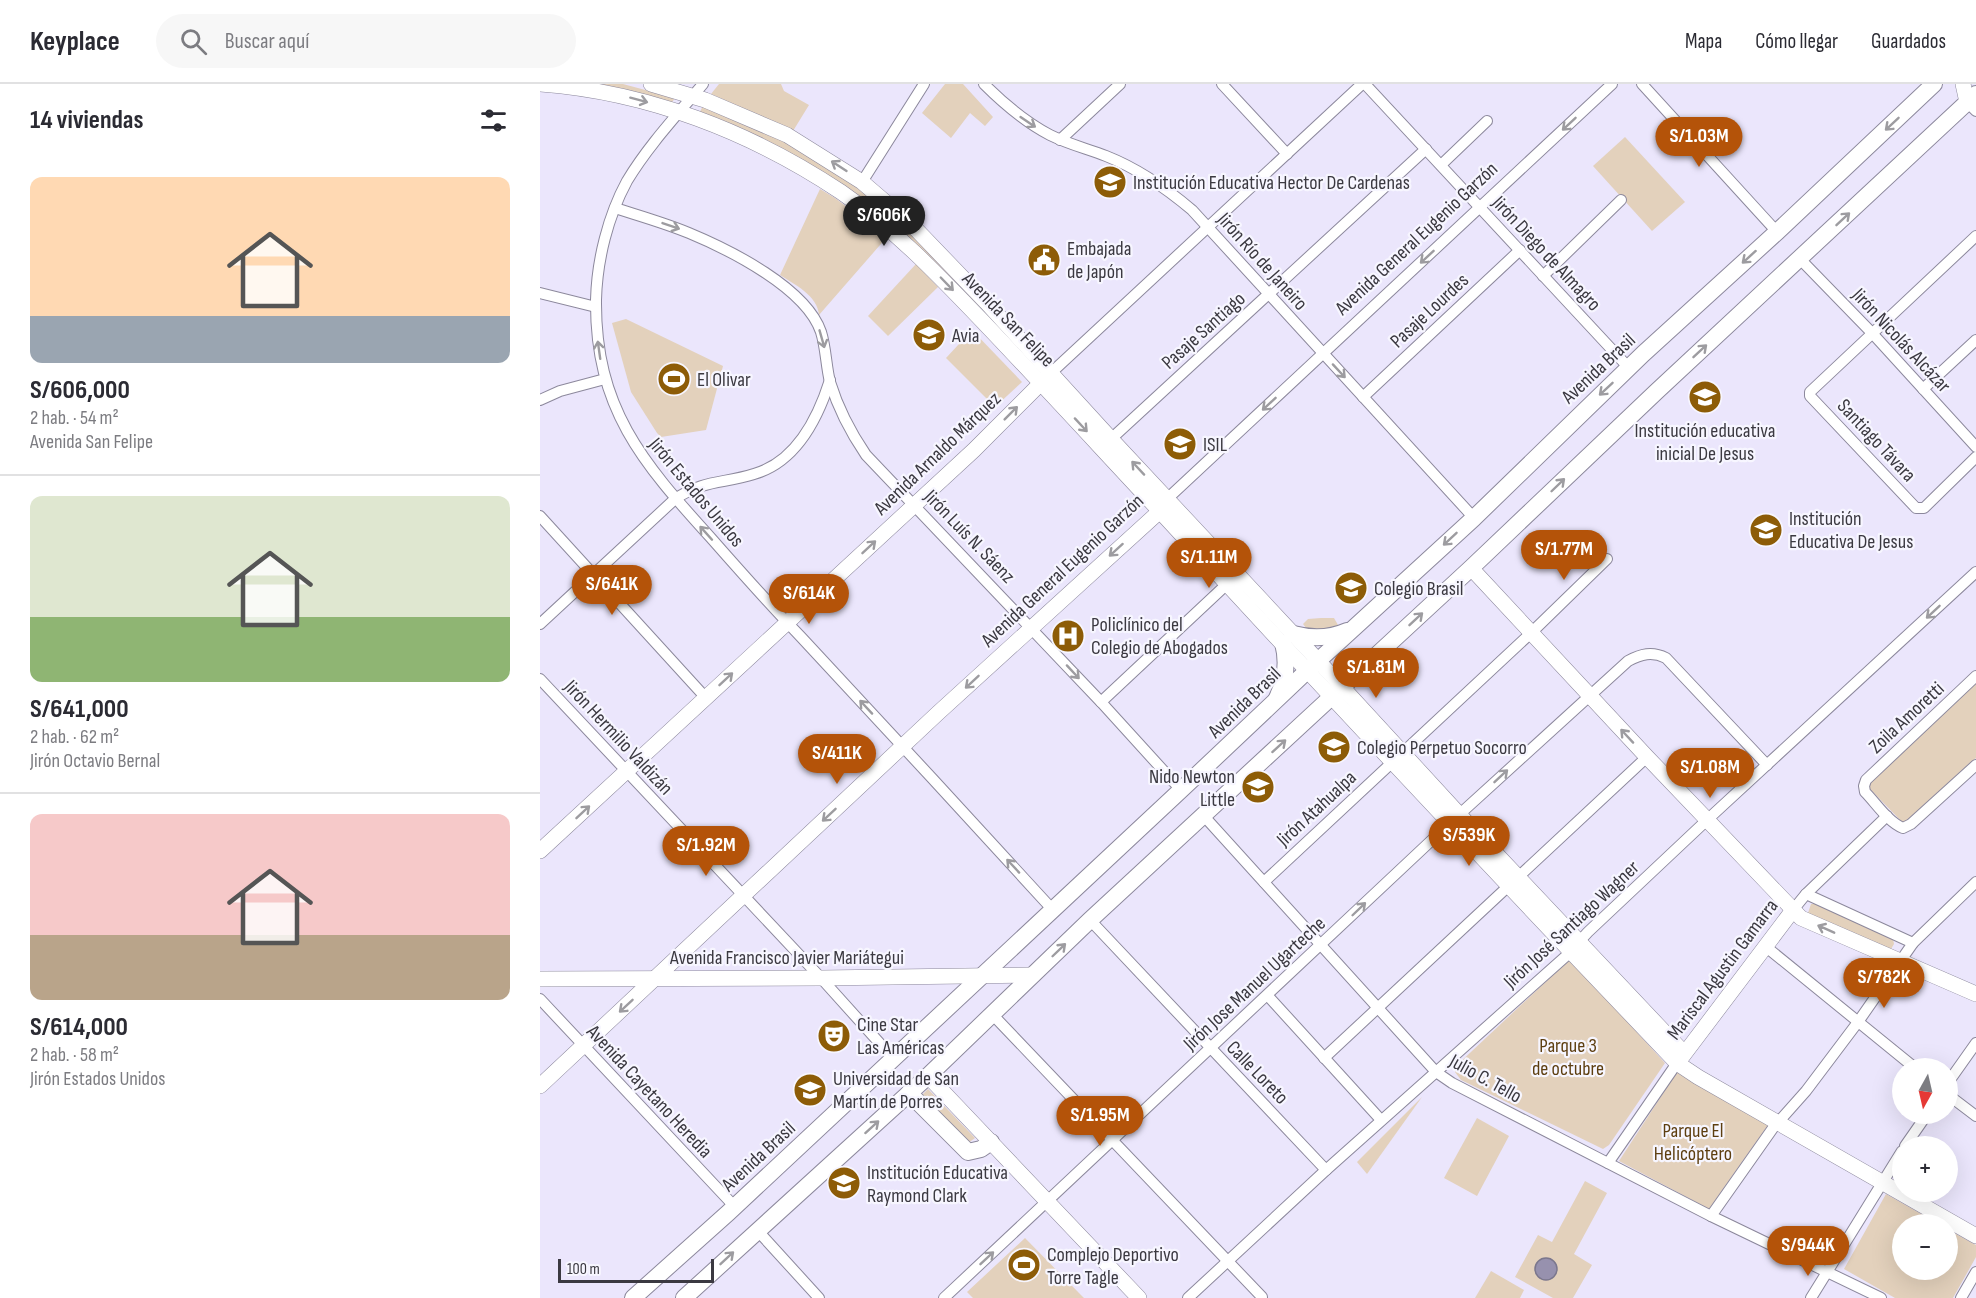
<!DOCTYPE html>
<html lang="es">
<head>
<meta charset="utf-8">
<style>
	:root { --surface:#fff; --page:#f7f7f7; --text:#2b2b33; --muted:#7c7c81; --line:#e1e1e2; --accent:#b45309 }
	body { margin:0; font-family:"Sofia Sans Condensed",sans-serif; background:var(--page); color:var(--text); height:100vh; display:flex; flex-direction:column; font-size:22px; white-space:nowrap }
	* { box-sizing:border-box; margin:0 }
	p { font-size:20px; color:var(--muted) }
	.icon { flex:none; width:33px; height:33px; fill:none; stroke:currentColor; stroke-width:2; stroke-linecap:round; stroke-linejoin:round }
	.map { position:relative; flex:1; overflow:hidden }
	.panel { display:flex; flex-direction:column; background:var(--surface); width:540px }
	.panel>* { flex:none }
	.needle { width:39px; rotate:188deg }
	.controls { position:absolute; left:1352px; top:974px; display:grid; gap:12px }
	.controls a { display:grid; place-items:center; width:66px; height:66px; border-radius:50%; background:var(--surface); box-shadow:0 6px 24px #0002; font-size:30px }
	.scale { position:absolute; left:18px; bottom:15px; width:156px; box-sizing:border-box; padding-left:6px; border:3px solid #3b3941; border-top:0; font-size:16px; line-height:21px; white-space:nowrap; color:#3b3941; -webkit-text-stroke:4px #f7f6ff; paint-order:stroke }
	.price { position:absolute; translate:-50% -51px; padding:0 14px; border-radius:21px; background:var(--accent); color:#fff; font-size:20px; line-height:39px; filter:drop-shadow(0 2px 3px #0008) }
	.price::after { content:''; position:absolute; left:50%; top:36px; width:18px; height:14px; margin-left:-9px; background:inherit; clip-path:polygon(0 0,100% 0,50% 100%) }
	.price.selected { background:#222; color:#fff }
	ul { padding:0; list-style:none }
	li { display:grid; align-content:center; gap:12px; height:318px; padding:0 30px }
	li+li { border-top:2px solid var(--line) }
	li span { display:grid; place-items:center; height:186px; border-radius:12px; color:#555 }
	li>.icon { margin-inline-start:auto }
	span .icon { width:108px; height:108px; fill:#fffc; stroke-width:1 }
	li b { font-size:26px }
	h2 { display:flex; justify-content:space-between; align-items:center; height:72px; padding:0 30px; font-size:26px }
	header { display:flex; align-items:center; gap:36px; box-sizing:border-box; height:84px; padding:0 30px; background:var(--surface); border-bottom:2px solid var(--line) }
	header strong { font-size:28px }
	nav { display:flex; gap:33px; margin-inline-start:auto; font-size:21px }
	.search { width:420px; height:54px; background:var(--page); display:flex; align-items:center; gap:15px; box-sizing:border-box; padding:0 21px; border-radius:33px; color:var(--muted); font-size:22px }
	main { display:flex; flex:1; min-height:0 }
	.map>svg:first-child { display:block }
	.green { fill:#e3d1bc }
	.water { fill:#9791ae; stroke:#7b778d; stroke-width:1.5 }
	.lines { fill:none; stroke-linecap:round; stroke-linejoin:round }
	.street-casing { stroke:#8c889c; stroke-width:12 }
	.secondary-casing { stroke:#8c889c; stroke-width:16 }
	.primary-casing { stroke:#8c889c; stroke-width:18 }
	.street { stroke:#fff; stroke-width:10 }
	.secondary { stroke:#fff; stroke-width:15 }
	.primary { stroke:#fff; stroke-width:16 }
	.oneway { stroke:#9d9ca0 }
	.labels { text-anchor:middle; stroke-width:4.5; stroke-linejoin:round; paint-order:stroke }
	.poi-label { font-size:20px; fill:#3b3941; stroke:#f7f6ff; text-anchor:start }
	.street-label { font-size:20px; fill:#3b3941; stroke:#f7f6ff }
	.park-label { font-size:20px; fill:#5d3e10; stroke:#f7f6ff }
</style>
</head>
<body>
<header>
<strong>Keyplace</strong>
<div class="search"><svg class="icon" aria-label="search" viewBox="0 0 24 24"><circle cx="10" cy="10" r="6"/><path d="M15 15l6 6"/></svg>Buscar aquí</div>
<nav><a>Mapa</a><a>Cómo llegar</a><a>Guardados</a></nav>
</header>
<main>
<section class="panel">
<h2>14 viviendas<svg class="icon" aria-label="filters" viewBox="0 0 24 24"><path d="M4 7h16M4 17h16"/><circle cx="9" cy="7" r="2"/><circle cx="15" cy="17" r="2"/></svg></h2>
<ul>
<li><span style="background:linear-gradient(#ffd9b3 75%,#9aa5b1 0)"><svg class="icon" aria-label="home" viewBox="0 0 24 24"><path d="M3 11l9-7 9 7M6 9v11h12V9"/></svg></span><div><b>S/606,000</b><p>2 hab. · 54 m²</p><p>Avenida San Felipe</p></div></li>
<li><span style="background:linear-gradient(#dfe7d0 65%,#8fb573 0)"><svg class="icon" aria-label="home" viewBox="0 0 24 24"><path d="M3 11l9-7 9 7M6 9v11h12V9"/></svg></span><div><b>S/641,000</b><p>2 hab. · 62 m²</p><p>Jirón Octavio Bernal</p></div></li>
<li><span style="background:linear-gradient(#f6c9c9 65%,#b9a48a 0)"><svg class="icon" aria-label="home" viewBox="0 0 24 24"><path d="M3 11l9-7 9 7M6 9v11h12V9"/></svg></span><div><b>S/614,000</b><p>2 hab. · 58 m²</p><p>Jirón Estados Unidos</p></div></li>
</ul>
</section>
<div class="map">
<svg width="1436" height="1214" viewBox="0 0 1436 1214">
	<rect width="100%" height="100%" fill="#ebe6fc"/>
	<g class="green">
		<path d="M0 0H83L135 14 128 24Z"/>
		<path d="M179 0H241L244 7 269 21 253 47 171 10Z"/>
		<path d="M405 0H423L453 33 445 42 430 29 411 54 382 29Z"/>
		<path d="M163 22 249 59 285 78 349 126 496 282 319 117 157 33Z"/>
		<path d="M1085 53 1145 118 1112 147 1053 82Z"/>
		<path d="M280 105 295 114 347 153 279 231C278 212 254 200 240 191Z"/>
		<path d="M376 180 398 203 348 252 328 232Z"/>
		<path d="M86 235 183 282 166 346 121 353 117 349 91 308 72 239Z"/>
		<path d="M432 246 482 298 455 323 406 274Z"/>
		<path d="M781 534H794L798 541C790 547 776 547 766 544L763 540 768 535Z"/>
		<path d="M1436 599V674L1367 737 1362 738 1329 704V698Z"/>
		<path d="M1271 820H1275L1353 855 1354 860 1351 865 1267 832Z"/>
		<path d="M1030 875 1125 979 1069 1061 1063 1065 921 996 915 988 916 982Z"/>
		<path d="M1137 988 1228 1041 1169 1125 1079 1077Z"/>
		<path d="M388 1005 435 1054 427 1060 382 1011Z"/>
		<path d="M882 1013 827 1090 817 1078Z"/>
		<path d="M937 1034 969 1052 937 1112 904 1094Z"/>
		<path d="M1045 1097 1067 1109 1034 1170 1052 1181 1033 1214H1013L975 1193 998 1151 1012 1158Z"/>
		<path d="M1346 1110 1399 1140H1362V1185H1407V1145L1436 1161V1173L1413 1214H1355L1304 1185Z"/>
		<path d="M485 1154 539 1209 544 1214H433L427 1208Z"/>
		<path d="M951 1187 984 1206 980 1214H935Z"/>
	</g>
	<circle class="water" cx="1006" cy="1185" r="11"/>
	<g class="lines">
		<g class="street-casing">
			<g id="street">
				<path d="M163 0C137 31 108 62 87 97 68 132 57 176 56 216 55 324 102 378 171 454 200 487 230 521 261 553 345 643 429 734 512 825"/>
				<path d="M444 0C464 20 485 38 510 51 528 60 548 65 566 72 599 85 626 104 652 126L934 434"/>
				<path d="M682 0 747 70"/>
				<path d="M825 0 1089 284"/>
				<path d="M1102 0 1237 148"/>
				<path d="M1427 18 1436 27"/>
				<path d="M520 56 580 0"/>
				<path d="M901 81 947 37"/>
				<path d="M322 98 384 0"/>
				<path d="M75 124C100 132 125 139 149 149 190 166 266 204 281 248 286 264 286 282 290 298 298 324 311 349 326 371L561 618 641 706"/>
				<path d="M1436 152 1270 308V312L1376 424H1384L1436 373"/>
				<path d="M1260 175 1332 249 1436 363"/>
				<path d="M1003 192 1081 116"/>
				<path d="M0 209 56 223"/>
				<path d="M512 288 822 0"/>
				<path d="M1383 305 1436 256"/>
				<path d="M823 313 980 166"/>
				<path d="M0 316 20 307 65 295"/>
				<path d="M571 355 886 65"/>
				<path d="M627 415 1072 0"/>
				<path d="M0 432 166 614"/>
				<path d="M0 540 135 415C165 395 183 400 214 390 256 378 278 334 290 296"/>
				<path d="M1436 592 1326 696 1324 702 1325 708C1336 719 1348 738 1363 744L1371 740 1436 681"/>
				<path d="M0 595 281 894 353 974"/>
				<path d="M561 618 687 500"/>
				<path d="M663 731 896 988 912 999 1171 1132 1341 1214"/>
				<path d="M724 798 992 548 1067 475"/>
				<path d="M1266 810 1373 859"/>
				<path d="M1253 826 1266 810 1347 732"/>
				<path d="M550 836 786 1086"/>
				<path d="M1225 862 1375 984"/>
				<path d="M728 912 841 1036"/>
				<path d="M0 915 195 1123"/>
				<path d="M452 930 722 1213"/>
				<path d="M784 974 1107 673"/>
				<path d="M1407 1000 1436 959"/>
				<path d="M1407 1010 1436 1032"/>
				<path d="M1365 1062 1388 1029"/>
				<path d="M1068 1079 1137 979"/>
				<path d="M1171 1132 1233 1044 1266 1007 1318 938 1373 859 1436 798"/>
				<path d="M217 1146 279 1214"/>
				<path d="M404 1214 910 739 1088 577C1101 570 1112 567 1126 574L1227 681"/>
				<path d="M648 1214 786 1086 1025 873 1048 848 1167 736 1436 488"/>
				<path d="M1271 1214 1362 1067"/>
				<path d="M1421 1214 1436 1188"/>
			</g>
		</g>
		<g class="secondary-casing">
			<g id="secondary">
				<path d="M0 0C108 8 211 48 301 108 356 146 402 195 448 243 505 303 560 363 616 423 788 610 962 796 1137 979L1158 993 1436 1152"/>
				<path d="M111 0 165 16 247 51 322 98 371 140 446 218 571 355 770 568 928 740 1144 969"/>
				<path d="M1423 0 1427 18"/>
				<path d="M931 484 1107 673 1261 834 1436 910"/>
				<path d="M0 767 434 366 508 292"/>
				<path d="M0 895 281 894 493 891"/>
				<path d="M1139 977 1253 826"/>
				<path d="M388 992 599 1214"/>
				<path d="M0 1002 398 629 620 427 625 419"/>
			</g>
		</g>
		<g class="primary-casing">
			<g id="primary">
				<path d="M753 550C772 555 789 555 807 547"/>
				<path d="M737 614C746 596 748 578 743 559"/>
				<path d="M369 1009 428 1068 441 1065 451 1058"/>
				<path d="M93 1214 188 1129 641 706 768 586 934 434 1103 270 1237 148 1394 0"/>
				<path d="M144 1214 388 992 550 836 931 484 1116 308 1436 10"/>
			</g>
		</g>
		<use href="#street" class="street"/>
		<use href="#secondary" class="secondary"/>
		<use href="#primary" class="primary"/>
	</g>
	<defs><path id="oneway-shaft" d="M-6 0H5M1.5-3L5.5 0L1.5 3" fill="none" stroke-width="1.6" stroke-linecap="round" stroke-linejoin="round" transform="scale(1.5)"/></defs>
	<g class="oneway">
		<use href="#oneway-shaft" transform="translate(99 16) rotate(15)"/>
		<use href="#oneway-shaft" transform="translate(488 38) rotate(34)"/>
		<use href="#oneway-shaft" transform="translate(1029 40) rotate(137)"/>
		<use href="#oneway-shaft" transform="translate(1352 40) rotate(137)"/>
		<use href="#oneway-shaft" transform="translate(299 82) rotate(-147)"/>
		<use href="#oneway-shaft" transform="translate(1303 135) rotate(-43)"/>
		<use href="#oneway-shaft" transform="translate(131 142) rotate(19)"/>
		<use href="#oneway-shaft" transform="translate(887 173) rotate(137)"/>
		<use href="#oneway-shaft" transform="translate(1209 173) rotate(138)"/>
		<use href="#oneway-shaft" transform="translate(407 200) rotate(46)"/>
		<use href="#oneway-shaft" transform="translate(282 255) rotate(74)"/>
		<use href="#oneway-shaft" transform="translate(59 266) rotate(-98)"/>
		<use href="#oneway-shaft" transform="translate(1160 267) rotate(-43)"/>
		<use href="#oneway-shaft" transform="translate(799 287) rotate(47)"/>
		<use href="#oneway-shaft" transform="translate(1066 305) rotate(137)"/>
		<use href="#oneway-shaft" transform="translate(729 320) rotate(137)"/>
		<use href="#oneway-shaft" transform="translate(471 329) rotate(-45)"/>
		<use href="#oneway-shaft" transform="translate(541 341) rotate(47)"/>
		<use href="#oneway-shaft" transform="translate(598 384) rotate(-133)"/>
		<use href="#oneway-shaft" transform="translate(1018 401) rotate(-44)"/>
		<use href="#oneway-shaft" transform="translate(166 449) rotate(-132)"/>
		<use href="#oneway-shaft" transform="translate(910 455) rotate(137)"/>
		<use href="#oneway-shaft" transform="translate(329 463) rotate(-43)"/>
		<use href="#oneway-shaft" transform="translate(576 466) rotate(138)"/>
		<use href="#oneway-shaft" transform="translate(1393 528) rotate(137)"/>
		<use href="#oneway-shaft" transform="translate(876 535) rotate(-43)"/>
		<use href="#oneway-shaft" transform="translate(533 588) rotate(47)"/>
		<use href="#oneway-shaft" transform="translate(186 595) rotate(-43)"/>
		<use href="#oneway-shaft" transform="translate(432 598) rotate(137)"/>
		<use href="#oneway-shaft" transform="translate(326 623) rotate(-133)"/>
		<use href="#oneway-shaft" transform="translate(1087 652) rotate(-133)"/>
		<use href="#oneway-shaft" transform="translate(739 662) rotate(-42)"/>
		<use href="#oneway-shaft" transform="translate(961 692) rotate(-43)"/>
		<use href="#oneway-shaft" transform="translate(43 728) rotate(-43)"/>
		<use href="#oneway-shaft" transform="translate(289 731) rotate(137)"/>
		<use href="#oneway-shaft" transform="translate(473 782) rotate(-133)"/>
		<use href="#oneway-shaft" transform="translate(819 825) rotate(-44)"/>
		<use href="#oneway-shaft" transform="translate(1286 845) rotate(-156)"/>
		<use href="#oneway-shaft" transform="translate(519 866) rotate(-44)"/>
		<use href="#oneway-shaft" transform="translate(86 922) rotate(137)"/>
		<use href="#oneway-shaft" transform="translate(332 1043) rotate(-42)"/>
		<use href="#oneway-shaft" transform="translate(187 1174) rotate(-43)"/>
		<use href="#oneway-shaft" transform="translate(447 1174) rotate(-43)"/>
	</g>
	<defs>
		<g id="school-disc" transform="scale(1.725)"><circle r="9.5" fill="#8d5c07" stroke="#f7f6ff"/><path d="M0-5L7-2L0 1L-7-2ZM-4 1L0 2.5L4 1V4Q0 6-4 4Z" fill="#fff"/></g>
		<g id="civic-disc" transform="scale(1.725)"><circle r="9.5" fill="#8d5c07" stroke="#f7f6ff"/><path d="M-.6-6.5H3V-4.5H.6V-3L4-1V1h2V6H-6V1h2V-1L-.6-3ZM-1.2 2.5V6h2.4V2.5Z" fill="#fff"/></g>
		<g id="stadium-disc" transform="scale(1.725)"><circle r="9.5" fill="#8d5c07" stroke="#f7f6ff"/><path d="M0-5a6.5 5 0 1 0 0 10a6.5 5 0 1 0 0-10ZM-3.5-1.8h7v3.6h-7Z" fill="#fff"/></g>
		<g id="university-disc" transform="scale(1.725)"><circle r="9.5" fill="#8d5c07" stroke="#f7f6ff"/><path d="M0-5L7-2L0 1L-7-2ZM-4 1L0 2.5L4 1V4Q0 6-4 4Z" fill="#fff"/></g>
		<g id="hospital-disc" transform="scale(1.725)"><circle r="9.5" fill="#8d5c07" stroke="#f7f6ff"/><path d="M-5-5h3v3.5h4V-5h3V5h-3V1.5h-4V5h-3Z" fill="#fff"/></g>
		<g id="theatre-disc" transform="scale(1.725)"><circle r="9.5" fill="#8d5c07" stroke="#f7f6ff"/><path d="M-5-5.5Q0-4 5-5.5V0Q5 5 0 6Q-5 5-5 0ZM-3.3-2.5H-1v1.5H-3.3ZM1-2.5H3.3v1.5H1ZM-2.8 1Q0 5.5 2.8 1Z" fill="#fff"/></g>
	</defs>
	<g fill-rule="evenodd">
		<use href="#school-disc" x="570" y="98"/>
		<use href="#civic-disc" x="504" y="176"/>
		<use href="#school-disc" x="389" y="251"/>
		<use href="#stadium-disc" x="134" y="295"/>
		<use href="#school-disc" x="1165" y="313"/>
		<use href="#university-disc" x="640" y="360"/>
		<use href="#school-disc" x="1226" y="446"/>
		<use href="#school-disc" x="811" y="504"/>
		<use href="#hospital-disc" x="528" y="552"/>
		<use href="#school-disc" x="794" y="663"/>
		<use href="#school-disc" x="718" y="703"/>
		<use href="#theatre-disc" x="294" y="952"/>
		<use href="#university-disc" x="270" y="1006"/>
		<use href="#school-disc" x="304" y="1099"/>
		<use href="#stadium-disc" x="484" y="1181"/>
	</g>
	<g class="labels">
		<g class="poi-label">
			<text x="593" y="105">Institución Educativa Hector De Cardenas</text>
			<text x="527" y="171">Embajada<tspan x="527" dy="23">de Japón</tspan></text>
			<text x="412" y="258">Avia</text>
			<text x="157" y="302">El Olivar</text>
			<text x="1165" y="353" text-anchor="middle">Institución educativa<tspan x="1165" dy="23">inicial De Jesus</tspan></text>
			<text x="663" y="367">ISIL</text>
			<text x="1249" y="441">Institución<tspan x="1249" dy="23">Educativa De Jesus</tspan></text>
			<text x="834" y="511">Colegio Brasil</text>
			<text x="551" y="547">Policlínico del<tspan x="551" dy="23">Colegio de Abogados</tspan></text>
			<text x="817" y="670">Colegio Perpetuo Socorro</text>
			<text x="695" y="699" text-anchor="end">Nido Newton<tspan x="695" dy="23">Little</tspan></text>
			<text x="317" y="947">Cine Star<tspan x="317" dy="23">Las Américas</tspan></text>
			<text x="293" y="1001">Universidad de San<tspan x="293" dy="23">Martín de Porres</tspan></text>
			<text x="327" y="1095">Institución Educativa<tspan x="327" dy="23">Raymond Clark</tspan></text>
			<text x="507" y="1177">Complejo Deportivo<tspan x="507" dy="23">Torre Tagle</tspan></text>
		</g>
		<g class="street-label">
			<text transform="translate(876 154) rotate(-43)" y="7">Avenida General Eugenio Garzón</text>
			<text transform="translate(1007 169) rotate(47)" y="7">Jirón Diego de Almagro</text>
			<text transform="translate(723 177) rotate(48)" y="7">Jirón Río de Janeiro</text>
			<text transform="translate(889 226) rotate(-43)" y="7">Pasaje Lourdes</text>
			<text transform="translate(469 235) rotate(46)" y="7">Avenida San Felipe</text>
			<text transform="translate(663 246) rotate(-42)" y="7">Pasaje Santiago</text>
			<text transform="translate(1362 256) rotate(47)" y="7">Jirón Nicolás Alcázar</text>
			<text transform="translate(1058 284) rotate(-43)" y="7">Avenida Brasil</text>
			<text transform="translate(1337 356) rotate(47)" y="7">Santiago Távara</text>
			<text transform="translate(397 369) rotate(-44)" y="7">Avenida Arnaldo Márquez</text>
			<text transform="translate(157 408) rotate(50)" y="7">Jirón Estados Unidos</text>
			<text transform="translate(430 452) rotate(46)" y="7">Jirón Luís N. Sáenz</text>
			<text transform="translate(522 486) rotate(-43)" y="7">Avenida General Eugenio Garzón</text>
			<text transform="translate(704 618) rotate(-44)" y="7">Avenida Brasil</text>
			<text transform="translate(1366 633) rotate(-43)" y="7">Zoila Amoretti</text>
			<text transform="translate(79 653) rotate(47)" y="7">Jirón Hermilio Valdizán</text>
			<text transform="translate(776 724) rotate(-43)" y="7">Jirón Atahualpa</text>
			<text transform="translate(1031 840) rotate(-43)" y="7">Jirón José Santiago Wagner</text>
			<text x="247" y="880">Avenida Francisco Javier Mariátegui</text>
			<text transform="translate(1182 885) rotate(-53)" y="7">Mariscal Agustin Gamarra</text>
			<text transform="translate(714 899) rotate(-43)" y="7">Jirón Jose Manuel Ugarteche</text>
			<text transform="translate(718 988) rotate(46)" y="7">Calle Loreto</text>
			<text transform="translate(946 994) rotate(29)" y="7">Julio C. Tello</text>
			<text transform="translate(110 1007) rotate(47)" y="7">Avenida Cayetano Heredia</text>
			<text transform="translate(218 1072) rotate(-43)" y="7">Avenida Brasil</text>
		</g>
		<g class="park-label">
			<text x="1028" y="968">Parque 3<tspan x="1028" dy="23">de octubre</tspan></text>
			<text x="1153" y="1053">Parque El<tspan x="1153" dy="23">Helicóptero</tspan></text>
		</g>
	</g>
</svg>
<div class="controls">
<a><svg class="needle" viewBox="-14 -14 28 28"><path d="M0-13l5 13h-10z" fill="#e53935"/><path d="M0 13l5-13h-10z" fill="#7c7c81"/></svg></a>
<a>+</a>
<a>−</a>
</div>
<div class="scale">100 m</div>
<b class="price" style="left:1159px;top:84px">S/1.03M</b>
<b class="price selected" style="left:344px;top:163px">S/606K</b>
<b class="price" style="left:1024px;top:497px">S/1.77M</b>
<b class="price" style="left:669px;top:505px">S/1.11M</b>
<b class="price" style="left:72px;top:532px">S/641K</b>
<b class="price" style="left:269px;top:541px">S/614K</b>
<b class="price" style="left:836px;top:615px">S/1.81M</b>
<b class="price" style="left:297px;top:701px">S/411K</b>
<b class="price" style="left:1170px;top:715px">S/1.08M</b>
<b class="price" style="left:929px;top:783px">S/539K</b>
<b class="price" style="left:166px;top:793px">S/1.92M</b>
<b class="price" style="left:1344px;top:925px">S/782K</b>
<b class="price" style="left:560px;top:1063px">S/1.95M</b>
<b class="price" style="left:1268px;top:1193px">S/944K</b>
</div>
</main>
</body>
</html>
